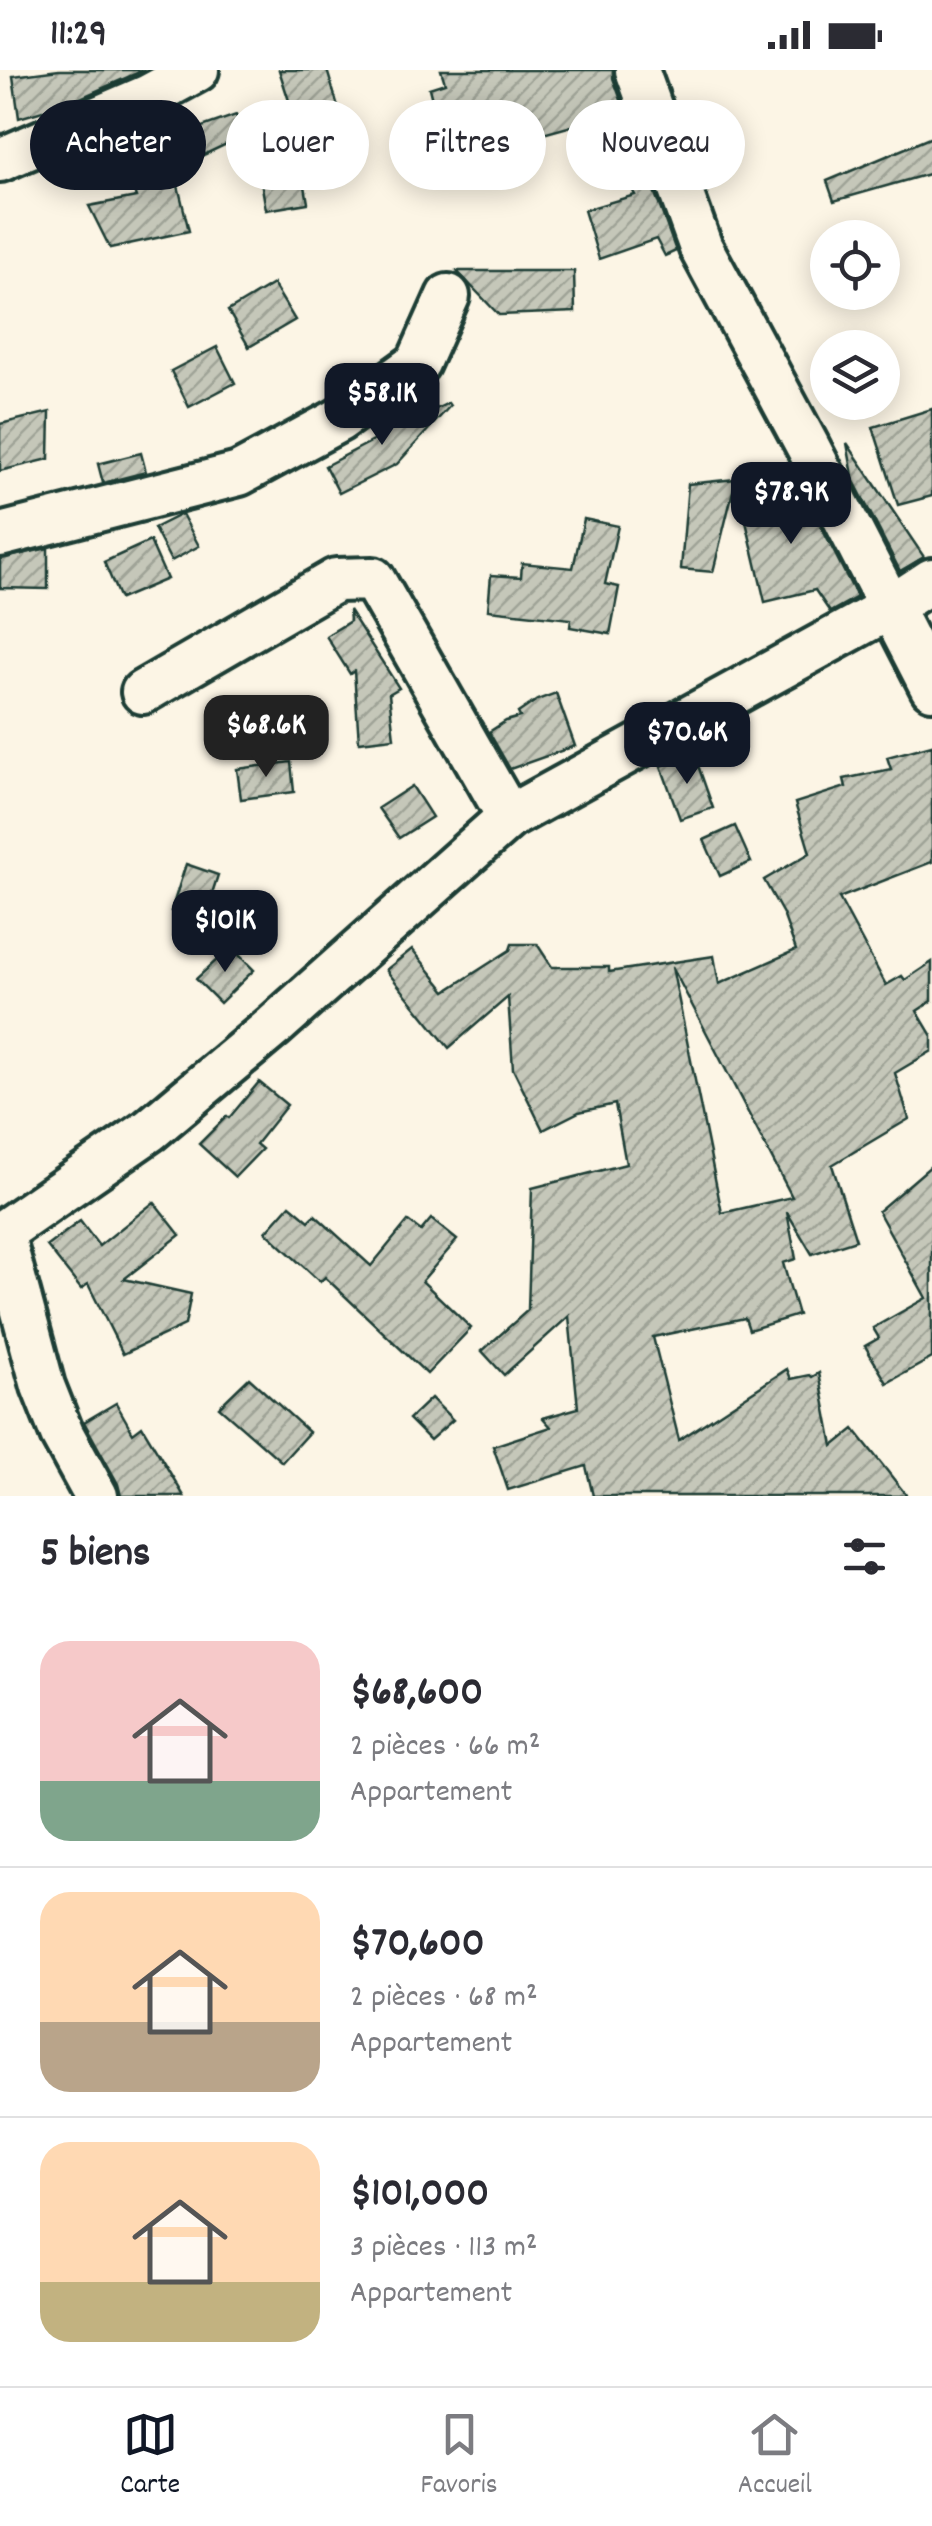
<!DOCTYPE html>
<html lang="fr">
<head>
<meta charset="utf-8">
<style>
	:root { --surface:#fff; --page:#f7f7f7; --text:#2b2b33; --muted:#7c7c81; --line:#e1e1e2; --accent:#111827 }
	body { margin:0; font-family:Dekko,sans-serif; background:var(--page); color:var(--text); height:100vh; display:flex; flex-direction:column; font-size:38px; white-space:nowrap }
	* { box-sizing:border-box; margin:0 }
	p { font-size:32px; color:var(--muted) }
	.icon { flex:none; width:55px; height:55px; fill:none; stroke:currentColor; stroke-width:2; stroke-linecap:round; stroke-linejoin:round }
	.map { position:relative; height:1426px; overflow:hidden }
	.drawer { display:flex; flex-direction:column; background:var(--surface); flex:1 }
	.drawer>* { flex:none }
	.hud { position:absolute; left:30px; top:30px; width:872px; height:90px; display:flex; gap:20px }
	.controls { position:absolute; left:810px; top:150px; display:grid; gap:20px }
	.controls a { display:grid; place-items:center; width:90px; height:90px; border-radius:50%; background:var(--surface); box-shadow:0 5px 25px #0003; font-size:50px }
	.price { position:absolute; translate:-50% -85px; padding:0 22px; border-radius:20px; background:var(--accent); color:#fff; font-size:32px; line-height:65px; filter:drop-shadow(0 2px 5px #0008) }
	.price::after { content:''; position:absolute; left:50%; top:60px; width:30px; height:22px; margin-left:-15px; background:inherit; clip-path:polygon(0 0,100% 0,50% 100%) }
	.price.on { background:#222; color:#fff }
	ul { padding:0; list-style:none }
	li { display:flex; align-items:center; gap:30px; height:250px; padding:0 40px }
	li+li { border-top:2px solid var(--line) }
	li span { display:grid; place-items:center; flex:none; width:280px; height:200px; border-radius:30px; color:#555 }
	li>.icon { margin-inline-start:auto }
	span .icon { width:120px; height:120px; fill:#fffc; stroke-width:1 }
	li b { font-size:42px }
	h2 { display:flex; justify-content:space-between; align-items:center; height:120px; padding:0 40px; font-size:42px }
	.pill { padding:0 35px; border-radius:45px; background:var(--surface); box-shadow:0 5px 25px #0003; font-size:35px; line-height:90px }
	.pill.on { background:var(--accent); color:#fff }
	.status { display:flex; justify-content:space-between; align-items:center; height:70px; padding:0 50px; background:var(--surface); direction:ltr }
	.status svg { height:28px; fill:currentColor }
	.menu { display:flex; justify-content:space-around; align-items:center; height:140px; border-top:2px solid var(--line); background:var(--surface); font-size:28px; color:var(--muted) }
	.menu a { display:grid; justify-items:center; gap:5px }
	.menu .on { color:var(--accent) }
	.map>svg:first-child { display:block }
	.building { fill:url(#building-hatch); stroke:#1f3d34; stroke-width:2.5; fill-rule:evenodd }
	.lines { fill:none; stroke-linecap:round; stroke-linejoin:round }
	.street-casing { stroke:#1f3d34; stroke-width:50 }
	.street { stroke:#fcf5e5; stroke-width:42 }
</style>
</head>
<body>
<div class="status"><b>11:29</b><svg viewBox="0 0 49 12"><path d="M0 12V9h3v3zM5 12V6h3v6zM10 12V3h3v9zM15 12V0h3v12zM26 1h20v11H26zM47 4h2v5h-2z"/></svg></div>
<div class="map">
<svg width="932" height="1426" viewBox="0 0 932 1426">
	<defs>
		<pattern id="building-hatch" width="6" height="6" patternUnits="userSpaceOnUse" patternTransform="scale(2.5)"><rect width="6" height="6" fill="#c5c7b9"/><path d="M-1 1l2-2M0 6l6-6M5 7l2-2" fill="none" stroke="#9fa397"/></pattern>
	</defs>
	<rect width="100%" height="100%" fill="#fcf5e5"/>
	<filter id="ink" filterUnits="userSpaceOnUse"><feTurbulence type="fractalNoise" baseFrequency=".01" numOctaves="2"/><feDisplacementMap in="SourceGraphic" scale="20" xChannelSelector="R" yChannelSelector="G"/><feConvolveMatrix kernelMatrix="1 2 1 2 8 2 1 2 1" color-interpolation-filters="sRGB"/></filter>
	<g filter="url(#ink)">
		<g class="building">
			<path d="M59 0H144L67 34 19 48 13 6Z"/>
			<path d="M279 0H327L340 43 328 46 344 97 304 110 308 133 266 140 257 87 247 90 239 68 174 99 189 161 110 178 89 136 136 127 122 85 236 45 241 58 292 40Z"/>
			<path d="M441 0H613V8L676 181 665 186 656 169 599 189 584 140 635 125 597 49 464 86 472 95 415 112 403 72 440 61 429 18 445 13Z"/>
			<path d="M932 67V103L834 131 827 111Z"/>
			<path d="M457 201H574L575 242 499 245Z"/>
			<path d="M273 214 295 250 249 277 228 241Z"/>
			<path d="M217 277 235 313 189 337 171 301Z"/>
			<path d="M448 333 450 336 397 394 339 423 325 396 380 367 370 358 400 337 414 350Z"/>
			<path d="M932 339V426L898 435 873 357Z"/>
			<path d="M50 342 49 389 0 401V354Z"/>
			<path d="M847 373 924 487 900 501 854 411Z"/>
			<path d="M141 383 146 402 103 413 98 394Z"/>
			<path d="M771 405 773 423 812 439 857 527 830 542 815 520 765 532 736 409Z"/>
			<path d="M736 409 713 502 681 499 688 414Z"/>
			<path d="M182 444 199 476 171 491 154 458Z"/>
			<path d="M584 449 618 456 605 514 619 517 610 564 570 557 571 549 488 540 491 505 521 507 522 493 573 498Z"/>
			<path d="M150 471 167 509 120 529 104 492Z"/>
			<path d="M48 478V519L0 518V489Z"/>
			<path d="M349 540 399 618 389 624 394 668 359 672 354 601 350 604 326 566 350 551Z"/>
			<path d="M556 623 575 676 510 699 489 662 506 651 520 647 518 643 537 630Z"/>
			<path d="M932 675V792L839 828 886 915 902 906 905 910 932 892V931L917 941 932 966V981L895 1003 909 1049 832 1095 856 1170 812 1184 787 1142 796 1189 783 1193 798 1245 749 1260 745 1248 653 1267 679 1370 787 1299 791 1309 810 1305 812 1307 819 1303 833 1376 854 1359 907 1426H593L586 1396 508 1420 493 1376 551 1357 543 1348 578 1338 569 1246 504 1305 482 1281 528 1240 532 1118 626 1094 615 1034 579 1042 543 1060 513 999 508 927 449 978 386 900 412 879 446 921 510 880 512 874H537L552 897H609V902L714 886 719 914 796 880 783 844 764 810 810 783 795 733 846 717 844 709 891 699 887 687ZM672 897 702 954 792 1127 722 1143Z"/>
			<path d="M694 684 713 738 680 749 661 696Z"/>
			<path d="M291 692 294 722 241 729 237 699Z"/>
			<path d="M412 716 432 747 399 768 378 738Z"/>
			<path d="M735 756 751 792 720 806 704 770Z"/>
			<path d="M186 794 218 805 203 851 171 841Z"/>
			<path d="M231 877 254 900 220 933 196 909Z"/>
			<path d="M259 1012 287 1035 256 1074 262 1079 235 1107 199 1074 227 1046 229 1048Z"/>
			<path d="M932 1095V1288L887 1313 865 1276 879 1268 873 1258 926 1228 878 1141Z"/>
			<path d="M154 1132 180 1165 124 1209 191 1224 185 1255 123 1284 88 1214 81 1219 47 1176 80 1151 99 1176Z"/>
			<path d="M290 1135 309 1151 315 1145 371 1196 408 1151 421 1161 431 1149 457 1170 422 1211 471 1258 427 1304 325 1207 320 1212 266 1162Z"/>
			<path d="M249 1308 309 1362 282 1392 219 1337Z"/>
			<path d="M431 1328 453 1350 430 1370 409 1349Z"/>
			<path d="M116 1333 133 1363 142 1356 184 1426H121L118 1414 84 1352Z"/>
		</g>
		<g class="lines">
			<g class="street-casing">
				<g id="street">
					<path d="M637 0 701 178 807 375 932 618"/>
					<path d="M0 90 149 26 197 0"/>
					<path d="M0 465 239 404 339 350 418 293 448 226"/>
					<path d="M143 622 336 510 373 509 509 747"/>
					<path d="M2 1163 43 1316 62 1364 96 1426"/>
					<path d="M0 1164 150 1060 274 956 509 747 891 537 932 510"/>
				</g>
			</g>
			<use href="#street" class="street"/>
		</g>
	</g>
</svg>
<div class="controls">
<a><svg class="icon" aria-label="locate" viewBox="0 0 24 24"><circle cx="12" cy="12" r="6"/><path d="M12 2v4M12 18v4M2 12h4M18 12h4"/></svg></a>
<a><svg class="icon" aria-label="layers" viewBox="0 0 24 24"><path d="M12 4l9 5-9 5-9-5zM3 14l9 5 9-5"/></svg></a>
</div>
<b class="price" style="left:382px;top:378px">$58.1K</b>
<b class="price" style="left:791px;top:477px">$78.9K</b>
<b class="price on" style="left:266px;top:710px">$68.6K</b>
<b class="price" style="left:687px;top:717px">$70.6K</b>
<b class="price" style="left:225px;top:905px">$101K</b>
<div class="hud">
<a class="pill on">Acheter</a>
<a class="pill">Louer</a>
<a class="pill">Filtres</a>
<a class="pill">Nouveau</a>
</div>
</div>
<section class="drawer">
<h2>5 biens<svg class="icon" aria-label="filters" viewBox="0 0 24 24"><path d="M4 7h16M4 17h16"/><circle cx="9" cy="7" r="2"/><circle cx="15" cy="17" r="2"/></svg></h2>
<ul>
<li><span style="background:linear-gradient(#f6c9c9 70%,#7fa58c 0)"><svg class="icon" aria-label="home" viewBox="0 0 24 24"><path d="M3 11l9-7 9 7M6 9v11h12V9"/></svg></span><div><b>$68,600</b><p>2 pièces · 66 m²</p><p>Appartement</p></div></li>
<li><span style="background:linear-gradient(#ffd9b3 65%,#b9a48a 0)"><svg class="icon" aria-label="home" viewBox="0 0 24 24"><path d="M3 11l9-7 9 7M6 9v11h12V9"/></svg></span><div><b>$70,600</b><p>2 pièces · 68 m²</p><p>Appartement</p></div></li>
<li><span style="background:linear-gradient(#ffd9b3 70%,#c2b280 0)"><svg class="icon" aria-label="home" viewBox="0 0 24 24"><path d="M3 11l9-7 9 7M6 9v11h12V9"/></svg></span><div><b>$101,000</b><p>3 pièces · 113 m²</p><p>Appartement</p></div></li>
</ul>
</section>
<nav class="menu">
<a class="on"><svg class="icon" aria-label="map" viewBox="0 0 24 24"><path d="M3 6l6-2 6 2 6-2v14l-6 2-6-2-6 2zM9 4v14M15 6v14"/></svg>Carte</a>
<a><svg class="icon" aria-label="saved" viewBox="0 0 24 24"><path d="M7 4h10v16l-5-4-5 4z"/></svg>Favoris</a>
<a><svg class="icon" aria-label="home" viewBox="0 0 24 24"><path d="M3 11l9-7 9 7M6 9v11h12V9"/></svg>Accueil</a>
</nav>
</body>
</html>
